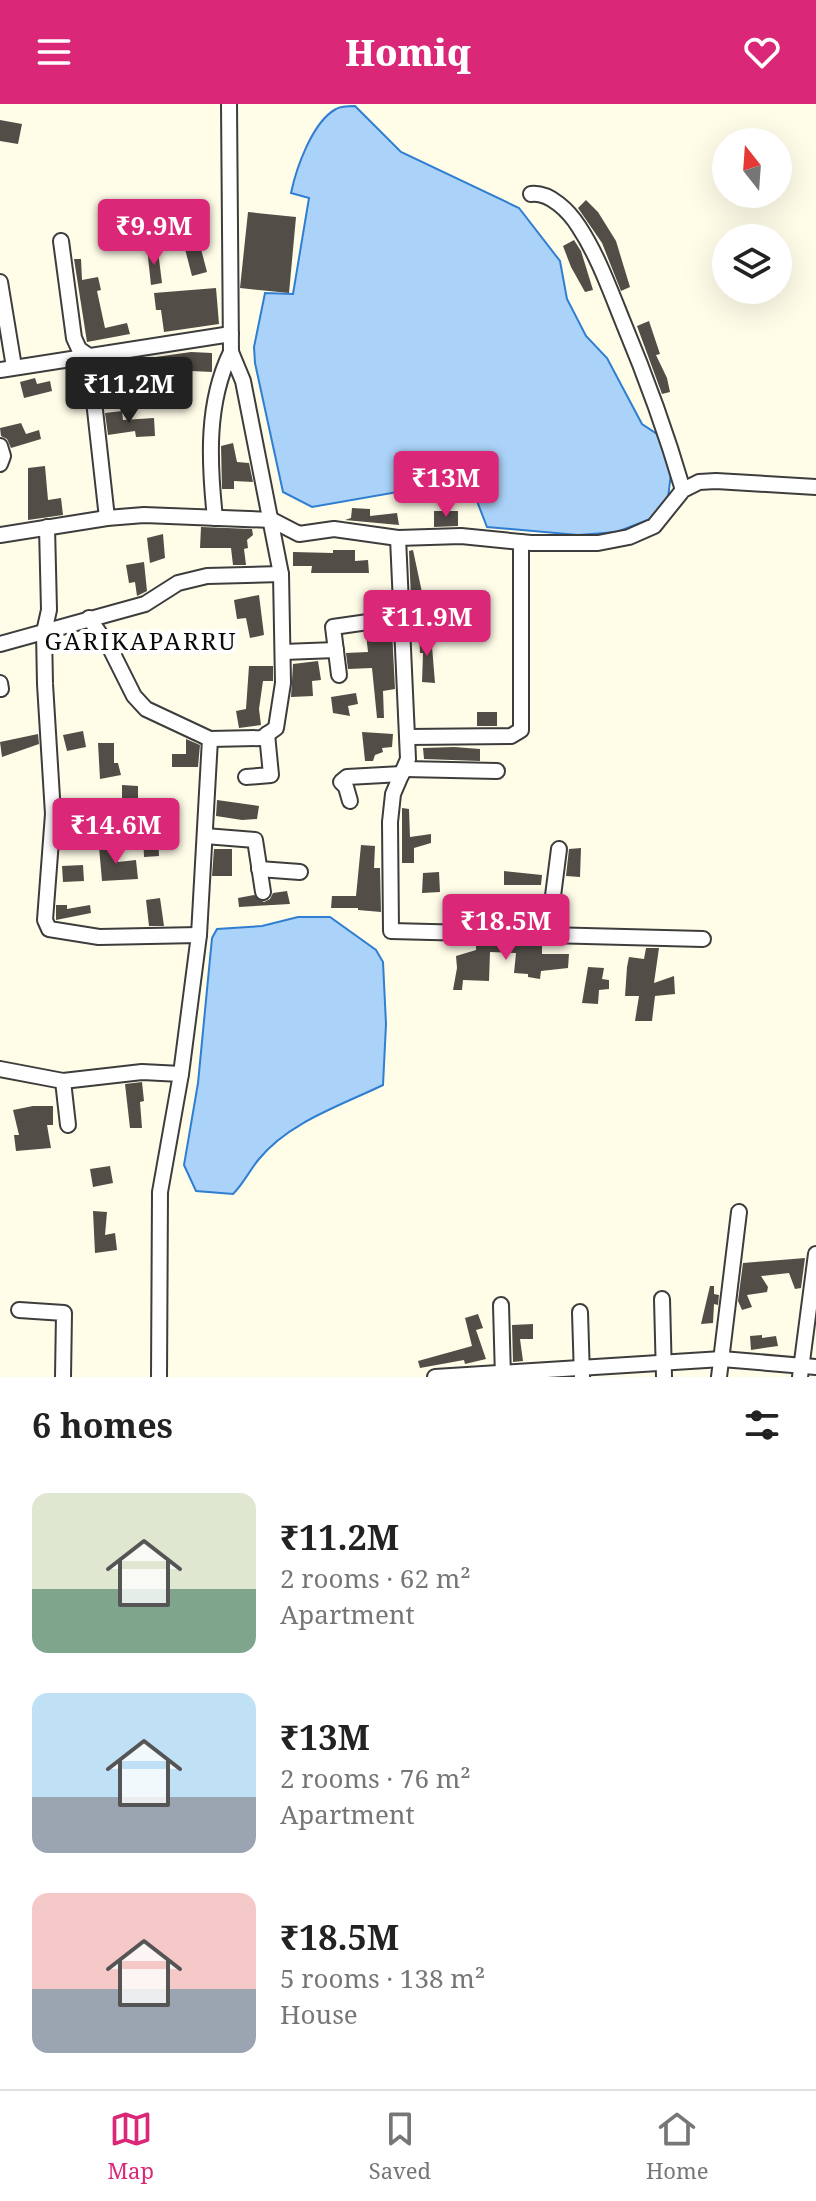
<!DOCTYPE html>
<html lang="en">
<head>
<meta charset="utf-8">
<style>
	:root { --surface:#fff; --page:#f2f2f2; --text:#222; --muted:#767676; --line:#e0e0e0; --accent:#db2777 }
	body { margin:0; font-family:"Noto Serif",serif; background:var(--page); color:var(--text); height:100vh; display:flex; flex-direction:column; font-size:30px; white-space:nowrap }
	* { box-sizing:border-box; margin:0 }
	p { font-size:26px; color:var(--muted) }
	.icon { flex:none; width:44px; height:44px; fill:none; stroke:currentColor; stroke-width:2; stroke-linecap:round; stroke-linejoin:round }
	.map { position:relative; height:1273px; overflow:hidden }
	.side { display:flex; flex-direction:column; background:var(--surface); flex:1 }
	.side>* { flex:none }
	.needle { width:52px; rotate:343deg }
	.fabs { position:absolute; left:712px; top:24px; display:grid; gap:16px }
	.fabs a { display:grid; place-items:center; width:80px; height:80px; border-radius:50%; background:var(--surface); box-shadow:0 8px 32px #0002; font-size:40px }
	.price { position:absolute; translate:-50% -68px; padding:0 18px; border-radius:8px; background:var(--accent); color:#fff; font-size:26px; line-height:52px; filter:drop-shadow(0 2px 4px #0008) }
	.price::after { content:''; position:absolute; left:50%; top:48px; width:24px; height:18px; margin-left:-12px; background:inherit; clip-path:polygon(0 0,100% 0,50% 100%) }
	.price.active { background:#222; color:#fff }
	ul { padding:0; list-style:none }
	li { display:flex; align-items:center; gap:24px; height:200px; padding:0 32px }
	li span { display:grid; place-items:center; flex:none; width:224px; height:160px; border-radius:16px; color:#555 }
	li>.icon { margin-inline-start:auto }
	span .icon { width:96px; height:96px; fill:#fffc; stroke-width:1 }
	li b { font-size:34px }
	h2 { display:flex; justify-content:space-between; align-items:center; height:96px; padding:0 32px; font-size:34px }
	header { display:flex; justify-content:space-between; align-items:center; height:104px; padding:0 32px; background:var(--accent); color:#fff; font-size:36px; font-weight:800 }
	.tab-bar { display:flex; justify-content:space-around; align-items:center; height:112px; border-top:2px solid var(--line); background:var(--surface); font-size:22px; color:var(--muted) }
	.tab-bar a { display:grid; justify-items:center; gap:4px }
	.tab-bar .active { color:var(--accent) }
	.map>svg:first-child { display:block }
	.water { fill:#abd2f8; stroke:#2f7ed2; stroke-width:2 }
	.building { fill:#534d47 }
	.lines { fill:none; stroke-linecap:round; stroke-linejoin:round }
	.street-casing { stroke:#3d3d3d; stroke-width:18 }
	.street { stroke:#fff; stroke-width:14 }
	.labels { text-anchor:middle; stroke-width:8; stroke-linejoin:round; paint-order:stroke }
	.quarter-label { font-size:24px; letter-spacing:2px; fill:#0a0a0a; stroke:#fff }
</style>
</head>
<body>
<header><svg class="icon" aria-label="menu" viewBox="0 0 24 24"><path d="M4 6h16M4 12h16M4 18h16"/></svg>Homiq<svg class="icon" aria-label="heart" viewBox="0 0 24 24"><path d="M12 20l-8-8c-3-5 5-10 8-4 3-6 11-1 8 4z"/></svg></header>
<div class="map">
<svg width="816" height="1273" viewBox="0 0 816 1273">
	<rect width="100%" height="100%" fill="#fffde8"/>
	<g class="water">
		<path d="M355 2 401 48 519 104 560 157 567 195 586 232 607 254 642 320 657 330 672 361 668 394 653 414 617 428 578 431 487 423 475 392 426 383 312 403 283 388 255 259 254 243 265 189 293 190 309 94 291 89C296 65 312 18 336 5 341 2 349 2 355 2Z"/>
		<path d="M298 813H330L376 846 383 858 386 920 383 981C342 1001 289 1018 259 1055 249 1067 244 1079 233 1090L196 1087 184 1061 198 979 212 834 217 825 262 822Z"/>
	</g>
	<g class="building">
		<path d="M0 16 22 20 18 40 0 37Z"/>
		<path d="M586 96 598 108 616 137 630 183 621 187 602 139 578 104Z"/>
		<path d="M248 108 296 113 289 189 240 184Z"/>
		<path d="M574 136 581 147 593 186 585 188 571 163 563 142Z"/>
		<path d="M200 141 207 168 192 172 185 145Z"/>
		<path d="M147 144 158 147 162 179 151 181Z"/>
		<path d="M74 155H81L82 176 98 173 101 186 97 187 105 224 127 219 130 230 87 238Z"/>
		<path d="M216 184 219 220 164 228 161 206H156L154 189Z"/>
		<path d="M649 217 660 250 656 251 667 274 670 288 662 290 637 222Z"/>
		<path d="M191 248 212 249V268L191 267 102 277 100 261 127 257V259L149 258V254Z"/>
		<path d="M35 274 37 280 50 277 52 287 24 294 20 278Z"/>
		<path d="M122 307 123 316 154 314 155 332 136 333 135 327 108 331 105 309Z"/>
		<path d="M21 319 26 330 39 326 41 335 11 344 7 335 1 332 0 324Z"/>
		<path d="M233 339 237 358 249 359 253 378 234 377V385H222L221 342Z"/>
		<path d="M45 362 48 396 61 394 63 411 28 416V364Z"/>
		<path d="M352 404 370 405V412L397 409 399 421 345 416 351 414Z"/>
		<path d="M434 407H458V422L434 423Z"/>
		<path d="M201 423 252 425 253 431 247 436 248 444 244 445 246 461H233L231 444H200Z"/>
		<path d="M163 430 165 454 150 459 147 434Z"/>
		<path d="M333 446H355V457L368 456 369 469H311L312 462H293V448L333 449Z"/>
		<path d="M413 446 423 493 411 495 409 447Z"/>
		<path d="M144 458 147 487 137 492 135 478 129 479 126 461Z"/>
		<path d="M259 491 264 531 250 534 246 514 237 515 234 496Z"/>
		<path d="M392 527 395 585 383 587 384 614H377L372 564 348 565 346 549 368 548 366 530Z"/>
		<path d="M419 530H431L435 579 422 578 423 549H420Z"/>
		<path d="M318 557 321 576 312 577 313 592 291 593 293 560Z"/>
		<path d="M249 562H273V577H263L259 605 261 621 239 624 236 607 246 605Z"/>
		<path d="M356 589 358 600 348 602 350 612 333 609 331 593Z"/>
		<rect x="477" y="608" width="20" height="14"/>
		<path d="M83 627 86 643 67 647 63 631Z"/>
		<path d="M362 628 393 630 392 643 382 644 383 648 375 651 373 657H365Z"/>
		<path d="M38 630 39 640 2 653 0 638Z"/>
		<path d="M186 635 200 641 198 663H172V650H186Z"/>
		<path d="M98 639H114V659H118L121 671 100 675Z"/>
		<path d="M454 643 480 645V657L424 655 423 644Z"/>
		<path d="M122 681 138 682V711H122Z"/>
		<path d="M217 696 259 702 257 715 242 716 216 712Z"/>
		<path d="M402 704 409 705 410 733 431 730V739L414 744V759H402Z"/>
		<path d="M158 729 159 752 144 753 143 730Z"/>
		<path d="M361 741 375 742 374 764H380L381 808 358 806V804H331L332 792H356Z"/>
		<path d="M99 743 119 744 118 758 136 756 138 775 102 777Z"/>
		<path d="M581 744 580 773 566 772 569 745Z"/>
		<path d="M214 745H232V772H212Z"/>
		<path d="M83 761 84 777 63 778 62 762Z"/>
		<path d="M504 767 542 771 541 781H504Z"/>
		<path d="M439 768 440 788 422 789 423 769Z"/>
		<path d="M287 787 290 800 239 803 238 794 254 791 264 798 270 795 273 789Z"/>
		<path d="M160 794 164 822H149L146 796Z"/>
		<path d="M56 801H67V805L90 801 91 809 56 816Z"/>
		<path d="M476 839 538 841 542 842V850H569L568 864 541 867 540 875 528 873V870L514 869 516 849 490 848 489 877 463 876 462 886H453L457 864 456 852 476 846Z"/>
		<path d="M646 844H659L654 879 674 872 675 890 655 892 652 917H635L639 892H625L627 863 629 853 644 855Z"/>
		<path d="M588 863 604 864 602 875 609 876V885L599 886 598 900 582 899Z"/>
		<path d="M142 978 144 997 140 998 142 1024H130L125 980Z"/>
		<path d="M33 1002H53V1021H47L51 1044 16 1047 14 1031H19L13 1006Z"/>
		<path d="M110 1062 113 1079 93 1083 90 1065Z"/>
		<path d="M93 1107 107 1108 105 1131 115 1129 117 1146 95 1149Z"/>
		<path d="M805 1154 801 1184 795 1185 789 1169 761 1172 768 1183 767 1188 747 1191 752 1203 742 1206 738 1197 743 1159Z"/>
		<path d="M710 1182H714V1190L719 1191 718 1201 714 1200 713 1219 701 1220Z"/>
		<path d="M478 1210 483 1224 476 1226 486 1255 465 1260 464 1256 420 1264 418 1257 472 1242 465 1214Z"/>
		<path d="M533 1220V1235H520L523 1257 513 1258 512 1221Z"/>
		<path d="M762 1231V1234L776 1232 778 1242 751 1246 750 1232Z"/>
	</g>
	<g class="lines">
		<g class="street-casing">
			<g id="street">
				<path d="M531 90C550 88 569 107 579 123 598 152 610 186 623 218 646 273 666 328 683 386"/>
				<path d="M61 137 74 234 79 245 89 252 107 414"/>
				<path d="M0 178 14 263"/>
				<path d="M0 266 231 230"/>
				<path d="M0 342 3 352 0 360"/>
				<path d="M215 414C209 358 206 299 231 248"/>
				<path d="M47 423 49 506 44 528 45 580 53 710 45 816 49 825 99 833 199 831"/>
				<path d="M0 431 107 414 144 411 272 416 299 430 334 425 398 434 461 432 531 439H598L629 433 654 422 683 386 699 378 716 377 816 383"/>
				<path d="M398 434 408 655 393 690 390 718 391 827 703 835"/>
				<path d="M89 514 111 546 134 592 146 605 210 635 262 634 276 624 283 579 281 470 243 277 231 248 229 0"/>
				<path d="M0 540 145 500 178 479 207 472 281 470"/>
				<path d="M283 548 336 546"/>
				<path d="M339 571 333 523 403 513"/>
				<path d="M0 579 1 585"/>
				<path d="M408 633 511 632 521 626V438"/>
				<path d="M405 665 497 667"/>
				<path d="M246 673 271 671 267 630"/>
				<path d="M350 697 346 683 341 678 347 673 402 670"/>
				<path d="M205 732 255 736 263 788"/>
				<path d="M259 765 300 768"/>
				<path d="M548 831 559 745"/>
				<path d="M0 965 63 977 142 968 181 970"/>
				<path d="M63 977 68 1021"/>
				<path d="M662 1195 664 1273"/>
				<path d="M501 1201 503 1273"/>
				<path d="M19 1206 64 1209 63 1273"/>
				<path d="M580 1208 582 1273"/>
				<path d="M159 1273 160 1088 181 970 199 831 210 635"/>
				<path d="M435 1273 722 1255 816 1263"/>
				<path d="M719 1273 739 1108"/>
				<path d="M800 1273 816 1150"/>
			</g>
		</g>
		<use href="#street" class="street"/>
	</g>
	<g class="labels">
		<g class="quarter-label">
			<text x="141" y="546">GARIKAPARRU</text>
		</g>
	</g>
</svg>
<div class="fabs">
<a><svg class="needle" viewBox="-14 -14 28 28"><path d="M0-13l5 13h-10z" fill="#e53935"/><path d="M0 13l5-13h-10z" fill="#767676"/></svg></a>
<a><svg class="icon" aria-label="layers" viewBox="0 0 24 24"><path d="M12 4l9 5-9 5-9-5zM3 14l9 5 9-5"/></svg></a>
</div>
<b class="price" style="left:154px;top:163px">₹9.9M</b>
<b class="price active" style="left:129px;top:321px">₹11.2M</b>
<b class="price" style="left:446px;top:415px">₹13M</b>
<b class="price" style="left:427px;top:554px">₹11.9M</b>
<b class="price" style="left:116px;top:762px">₹14.6M</b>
<b class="price" style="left:506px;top:858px">₹18.5M</b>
</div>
<section class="side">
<h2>6 homes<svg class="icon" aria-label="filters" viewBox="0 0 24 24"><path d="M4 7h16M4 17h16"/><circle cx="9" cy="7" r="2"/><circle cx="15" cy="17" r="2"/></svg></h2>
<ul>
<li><span style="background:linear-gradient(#dfe7d0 60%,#7fa58c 0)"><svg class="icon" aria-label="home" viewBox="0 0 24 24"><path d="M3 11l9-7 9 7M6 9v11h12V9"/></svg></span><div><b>₹11.2M</b><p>2 rooms · 62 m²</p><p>Apartment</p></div></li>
<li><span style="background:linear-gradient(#bfe0f5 65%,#9aa5b1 0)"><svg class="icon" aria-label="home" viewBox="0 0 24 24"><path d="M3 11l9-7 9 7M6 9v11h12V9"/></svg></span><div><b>₹13M</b><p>2 rooms · 76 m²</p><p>Apartment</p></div></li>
<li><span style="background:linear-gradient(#f6c9c9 60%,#9aa5b1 0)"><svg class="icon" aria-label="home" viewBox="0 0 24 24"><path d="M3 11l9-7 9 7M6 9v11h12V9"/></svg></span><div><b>₹18.5M</b><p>5 rooms · 138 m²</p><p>House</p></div></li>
</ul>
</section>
<nav class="tab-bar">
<a class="active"><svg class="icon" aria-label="map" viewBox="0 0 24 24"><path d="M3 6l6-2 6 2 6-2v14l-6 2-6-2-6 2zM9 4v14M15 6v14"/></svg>Map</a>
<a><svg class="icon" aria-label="saved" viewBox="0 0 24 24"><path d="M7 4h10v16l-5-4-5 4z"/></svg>Saved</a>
<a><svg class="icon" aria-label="home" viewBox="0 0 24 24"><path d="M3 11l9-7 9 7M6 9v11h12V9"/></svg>Home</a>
</nav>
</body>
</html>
